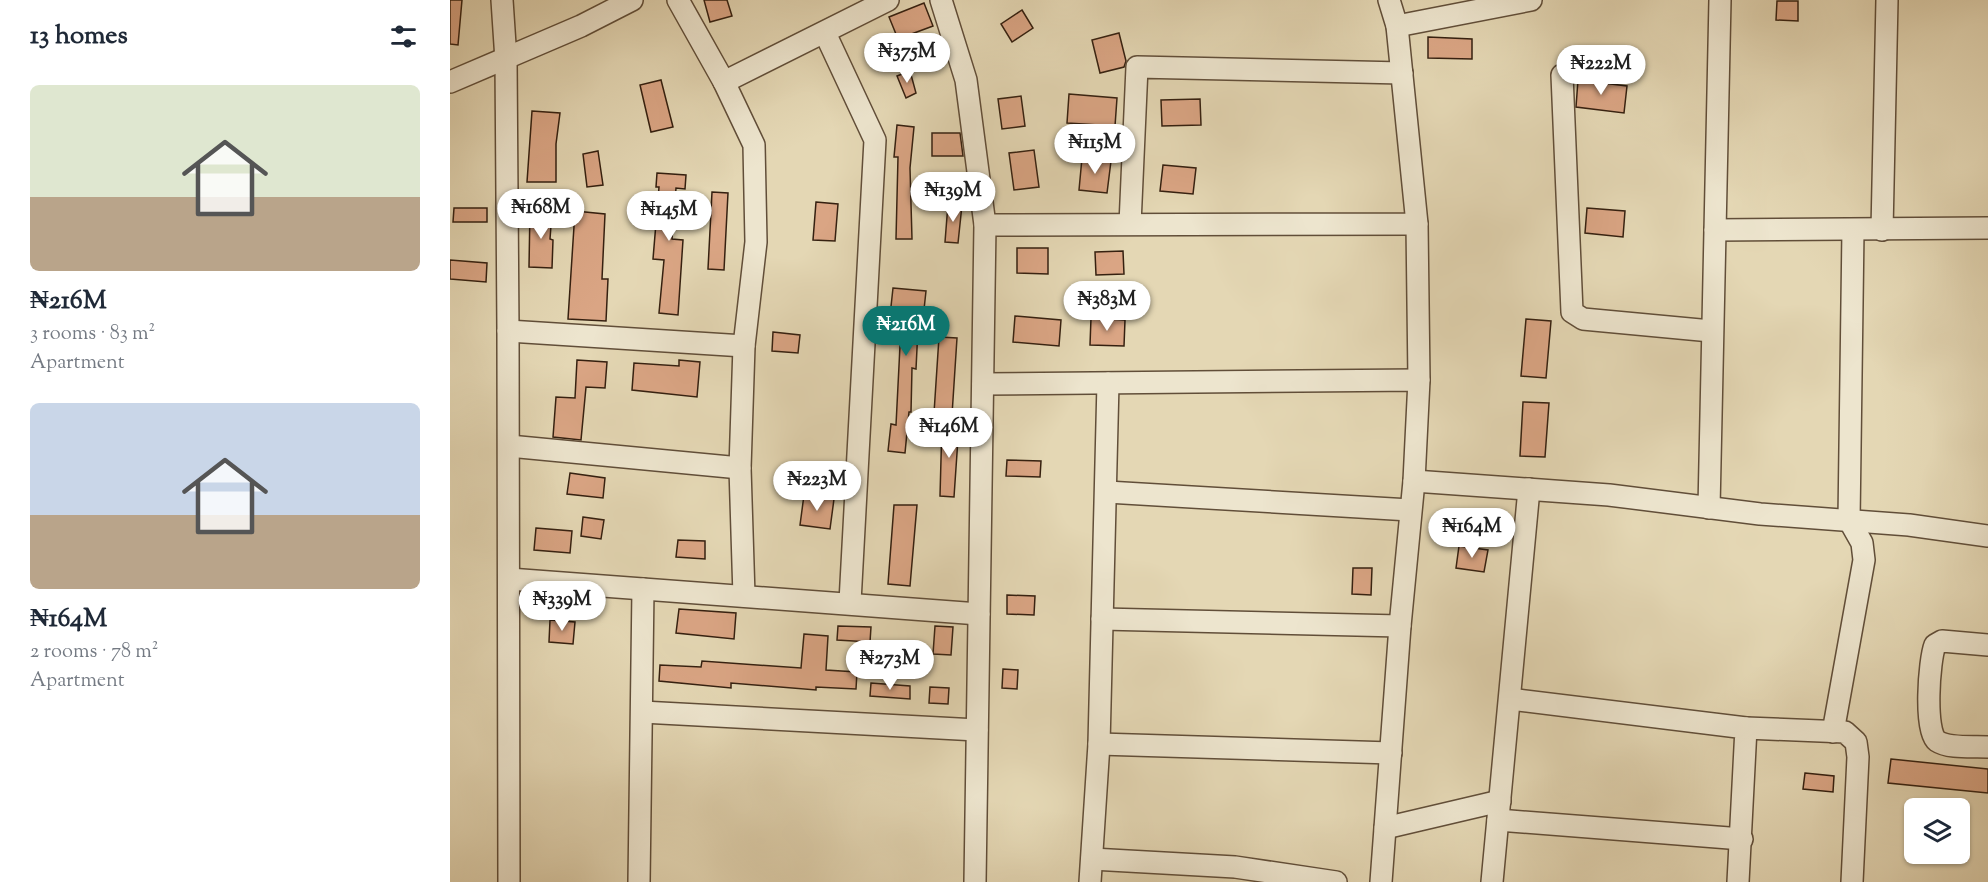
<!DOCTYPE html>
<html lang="en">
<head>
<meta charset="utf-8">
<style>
	:root { --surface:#fff; --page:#f6f6f7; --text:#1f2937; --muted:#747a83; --accent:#0f766e }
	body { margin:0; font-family:"Sorts Mill Goudy",serif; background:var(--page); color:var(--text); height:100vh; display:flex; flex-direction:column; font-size:22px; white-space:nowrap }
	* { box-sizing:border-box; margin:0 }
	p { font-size:20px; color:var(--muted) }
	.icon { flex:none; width:33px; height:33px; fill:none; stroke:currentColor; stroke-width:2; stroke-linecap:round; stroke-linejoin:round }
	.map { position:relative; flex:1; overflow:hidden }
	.panel { display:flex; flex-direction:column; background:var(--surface); width:450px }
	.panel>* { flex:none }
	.fabs { position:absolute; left:1454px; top:798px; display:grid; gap:12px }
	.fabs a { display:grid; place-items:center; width:66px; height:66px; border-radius:9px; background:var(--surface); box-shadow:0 2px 4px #0004; font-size:30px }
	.price { position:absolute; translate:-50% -51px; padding:0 14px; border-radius:21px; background:#fff; color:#222; font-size:20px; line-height:39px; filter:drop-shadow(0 2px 3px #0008) }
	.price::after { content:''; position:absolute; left:50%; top:36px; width:18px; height:14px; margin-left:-9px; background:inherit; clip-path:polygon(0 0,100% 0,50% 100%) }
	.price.on { background:var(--accent); color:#fff }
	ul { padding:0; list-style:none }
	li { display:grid; align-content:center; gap:12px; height:318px; padding:0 30px }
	li span { display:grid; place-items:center; height:186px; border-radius:9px; color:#555 }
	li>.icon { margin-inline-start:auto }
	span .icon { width:108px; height:108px; fill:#fffc; stroke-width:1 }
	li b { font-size:26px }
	h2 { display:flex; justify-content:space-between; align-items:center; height:72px; padding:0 30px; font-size:26px }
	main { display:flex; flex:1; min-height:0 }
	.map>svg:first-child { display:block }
	.building { fill:#daa584; stroke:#352010; stroke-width:1.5 }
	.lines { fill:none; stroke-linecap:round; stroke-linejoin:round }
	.minor-casing { stroke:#614e39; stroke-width:24 }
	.minor { stroke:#ede5ce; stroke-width:21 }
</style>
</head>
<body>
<main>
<section class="panel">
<h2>13 homes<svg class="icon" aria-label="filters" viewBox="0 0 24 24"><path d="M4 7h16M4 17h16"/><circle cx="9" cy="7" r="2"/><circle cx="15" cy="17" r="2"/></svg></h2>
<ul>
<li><span style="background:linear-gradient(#dfe7d0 60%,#b9a48a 0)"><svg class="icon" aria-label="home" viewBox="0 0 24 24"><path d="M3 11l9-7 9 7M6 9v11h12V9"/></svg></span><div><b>₦216M</b><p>3 rooms · 83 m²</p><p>Apartment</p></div></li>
<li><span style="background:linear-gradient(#c9d6e8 60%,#b9a48a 0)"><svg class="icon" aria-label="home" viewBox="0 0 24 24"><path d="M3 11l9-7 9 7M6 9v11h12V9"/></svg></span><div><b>₦164M</b><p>2 rooms · 78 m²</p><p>Apartment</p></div></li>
</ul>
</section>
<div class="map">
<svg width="1538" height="882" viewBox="0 0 1538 882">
	<rect width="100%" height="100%" fill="#e4d7b4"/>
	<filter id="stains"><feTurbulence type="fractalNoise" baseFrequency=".00333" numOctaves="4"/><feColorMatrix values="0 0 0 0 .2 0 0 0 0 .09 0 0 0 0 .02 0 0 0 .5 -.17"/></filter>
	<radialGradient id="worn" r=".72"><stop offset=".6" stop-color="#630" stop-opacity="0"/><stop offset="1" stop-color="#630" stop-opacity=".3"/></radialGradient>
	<g class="building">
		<path d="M0 0H12L8 45 0 44Z"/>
		<path d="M254 0H277L282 16 260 22Z"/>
		<path d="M1327 1H1348V21L1326 20Z"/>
		<path d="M474 3 483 26 448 39 439 17Z"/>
		<path d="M572 10 583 28 562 42 551 24Z"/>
		<path d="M669 33 676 61 674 67 650 73 642 40Z"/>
		<path d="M978 37 1022 39V59L978 58Z"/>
		<path d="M460 71 466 93 456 98 447 76Z"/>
		<path d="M211 80 223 127 201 132 190 85Z"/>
		<path d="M1128 80 1177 86 1174 113 1126 107Z"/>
		<path d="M619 94 667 98 665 126 617 123Z"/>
		<path d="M571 96 575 126 552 129 548 99Z"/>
		<path d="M750 99 751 125 712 126 711 100Z"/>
		<path d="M82 111 110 113 106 144V182H77Z"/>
		<path d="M447 125 464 127 460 168 462 239H446L448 157H444Z"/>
		<path d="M482 133H510L513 156H482Z"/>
		<path d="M584 150 589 187 564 190 559 153Z"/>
		<path d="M148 151 153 185 137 187 133 154Z"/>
		<path d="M632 158 661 161 657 193 629 190Z"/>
		<path d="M713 165 746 168 743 194 710 191Z"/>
		<path d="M207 173 236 175 235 189 226 188 222 239 233 240 228 315 209 313 214 260 203 259 209 187H206Z"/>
		<path d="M262 192 278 193 274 270 258 269Z"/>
		<path d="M366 202 388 204 385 241 363 240Z"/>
		<path d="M498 204 512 205 508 243 495 242Z"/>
		<path d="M4 208H37V222H3Z"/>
		<path d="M1137 208 1175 211 1173 237 1135 233Z"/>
		<path d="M80 210 102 212 100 239 103 240 102 268 79 267Z"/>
		<path d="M125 211 155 214 152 279H158L156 321 118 319Z"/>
		<path d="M567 248H598V274L567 273Z"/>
		<path d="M673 251 674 274 646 275 645 252Z"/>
		<path d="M0 260 37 263 36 282 0 279Z"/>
		<path d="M443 288 476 291 472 328H468L466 369 462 368 461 412H459L455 453 438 451 441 424 446 425 451 326 439 325Z"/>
		<path d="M565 316 611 320 609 346 563 342Z"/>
		<path d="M641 318 675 320 674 346 640 345Z"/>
		<path d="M1076 319 1101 321 1096 378 1071 376Z"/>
		<path d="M323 332 350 335 348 353 322 351Z"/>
		<path d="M489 337 507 338 502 415 484 413Z"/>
		<path d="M127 360 157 362 155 388 136 387 131 440 103 437 106 397 125 398Z"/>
		<path d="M229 360 250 362 247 397 182 390 184 363 229 366Z"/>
		<path d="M1073 402 1099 403 1095 457 1070 456Z"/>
		<path d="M492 423 509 424 504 497 490 496Z"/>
		<path d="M557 460 591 461 590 477 556 476Z"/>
		<path d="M120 473 155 478 153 498 117 494Z"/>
		<path d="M354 495 384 499 380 529 350 525Z"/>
		<path d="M444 505H467L460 586 438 584Z"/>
		<path d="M133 517 154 520 151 539 131 536Z"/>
		<path d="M86 528 122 531 120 553 84 550Z"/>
		<path d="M228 540 255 541V559L226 557Z"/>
		<path d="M1009 546 1038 550 1034 572 1006 568Z"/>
		<path d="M903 568H922L921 595 902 594Z"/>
		<path d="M557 595 585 596 584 615 557 614Z"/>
		<path d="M229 609 286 613 284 639 226 633Z"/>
		<path d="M100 620 125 622 123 644 99 642Z"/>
		<path d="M388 626 421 627 420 642 387 640Z"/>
		<path d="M485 626 503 627 501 655 483 654Z"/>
		<path d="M354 634 378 636 376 670 407 672 406 689 366 687V690L281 683V688L209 681 210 665 251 667 252 661 351 668Z"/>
		<path d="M445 646H463L462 661 444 660Z"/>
		<path d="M553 669 568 670 567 689 552 688Z"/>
		<path d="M421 683 460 686V699L420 696Z"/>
		<path d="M480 687 499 688 498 704 479 703Z"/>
		<path d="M1441 759 1538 769V793L1438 783Z"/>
		<path d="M1355 773 1384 776 1383 792 1353 789Z"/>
	</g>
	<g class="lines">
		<g class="minor-casing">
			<g id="minor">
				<path d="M52 0 56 60 58 331 59 882"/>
				<path d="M228 0 274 82 304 145 306 242 294 346 290 468 294 596"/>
				<path d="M491 0 516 80 535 225 525 882"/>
				<path d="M947 26 1081 0"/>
				<path d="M375 33 425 140 400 602"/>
				<path d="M1112 75 1122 312 1133 319 1261 331"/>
				<path d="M0 82 131 26 182 0"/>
				<path d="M274 82 438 0"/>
				<path d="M680 224 687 67 952 73"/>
				<path d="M967 224 969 380"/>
				<path d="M535 225 967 224 947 26 939 0"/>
				<path d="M1265 230 1538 228"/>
				<path d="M1432 230 1437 0"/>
				<path d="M58 331 294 346"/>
				<path d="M533 384 969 380 964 481 950 626 931 882"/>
				<path d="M59 446 290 468"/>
				<path d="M964 481 1159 495 1310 514 1459 525 1538 536"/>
				<path d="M657 492 960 510"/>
				<path d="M1259 508 1270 0"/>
				<path d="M59 579 529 614"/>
				<path d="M652 619 950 626"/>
				<path d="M1538 645 1492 641 1485 645C1479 660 1474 732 1487 741 1499 749 1524 746 1538 747"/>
				<path d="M1060 699 1296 728 1288 882"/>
				<path d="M192 712 527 730"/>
				<path d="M1296 728 1395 732 1406 742 1408 757 1402 882"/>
				<path d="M1383 732 1414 560 1412 543 1399 520 1403 230"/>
				<path d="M649 744 941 753"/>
				<path d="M1048 820 1292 839"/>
				<path d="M935 828 1050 801"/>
				<path d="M642 859 785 867 886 882"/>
				<path d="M189 882 193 589"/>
				<path d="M640 882 649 744 658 383"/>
				<path d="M1042 882 1079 489"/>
			</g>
		</g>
		<use href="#minor" class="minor"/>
	</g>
	<rect width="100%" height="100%" filter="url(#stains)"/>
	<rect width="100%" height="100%" fill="url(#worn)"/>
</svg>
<div class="fabs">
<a><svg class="icon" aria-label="layers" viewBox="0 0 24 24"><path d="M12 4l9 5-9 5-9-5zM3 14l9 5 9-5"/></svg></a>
</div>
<b class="price" style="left:457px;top:84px">₦375M</b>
<b class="price" style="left:1151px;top:96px">₦222M</b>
<b class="price" style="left:645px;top:175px">₦115M</b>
<b class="price" style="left:503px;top:223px">₦139M</b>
<b class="price" style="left:91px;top:240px">₦168M</b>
<b class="price" style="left:219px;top:242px">₦145M</b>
<b class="price" style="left:657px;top:332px">₦383M</b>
<b class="price on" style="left:456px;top:357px">₦216M</b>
<b class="price" style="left:499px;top:459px">₦146M</b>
<b class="price" style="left:367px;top:512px">₦223M</b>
<b class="price" style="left:1022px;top:559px">₦164M</b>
<b class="price" style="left:112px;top:632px">₦339M</b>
<b class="price" style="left:440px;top:691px">₦273M</b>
</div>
</main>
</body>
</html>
